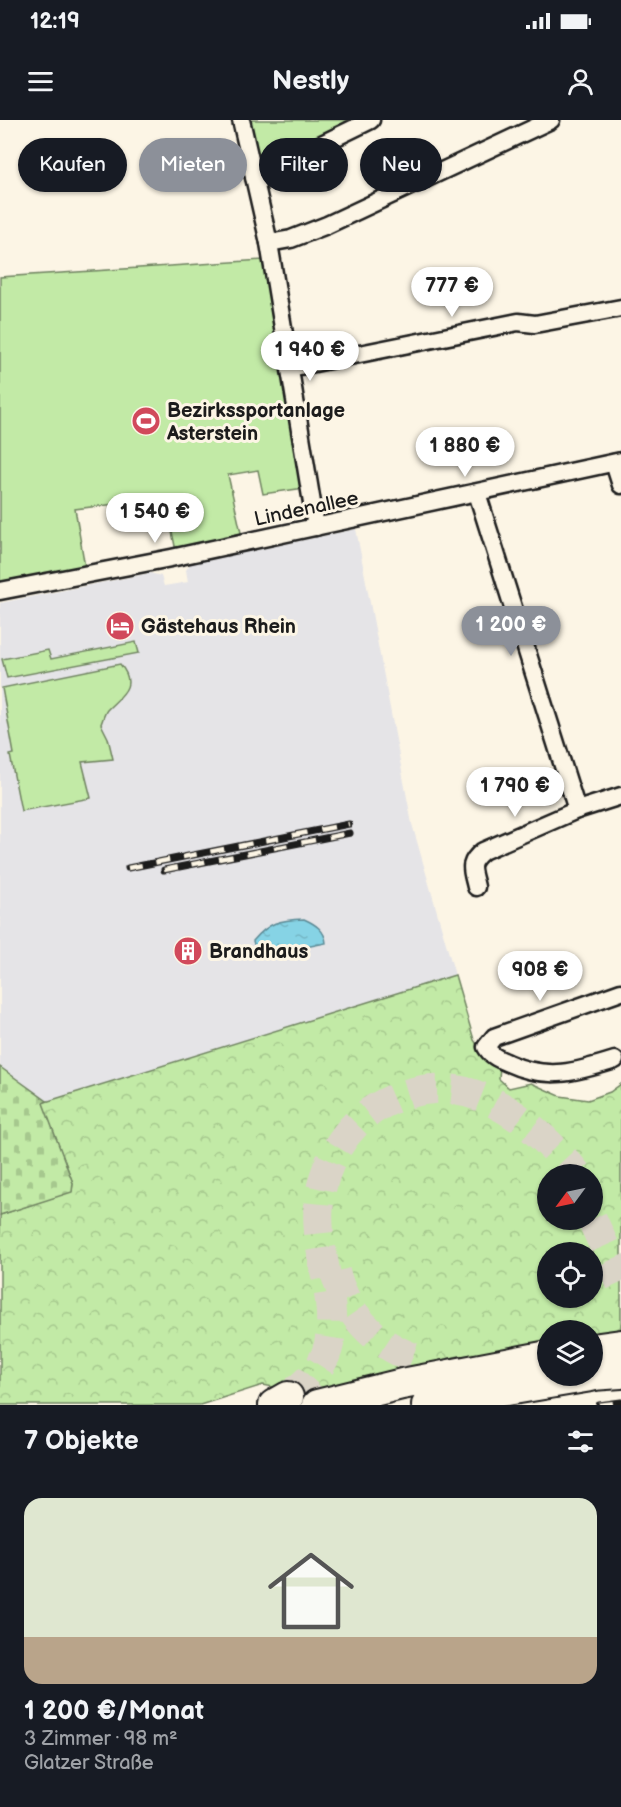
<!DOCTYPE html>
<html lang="de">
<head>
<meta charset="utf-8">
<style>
	:root { --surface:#171b24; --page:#242831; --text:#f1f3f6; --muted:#9ea1a6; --line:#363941; --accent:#8c9099 }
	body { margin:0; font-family:"Balsamiq Sans",sans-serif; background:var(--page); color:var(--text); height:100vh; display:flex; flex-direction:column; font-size:22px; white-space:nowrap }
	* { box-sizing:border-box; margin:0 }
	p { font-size:20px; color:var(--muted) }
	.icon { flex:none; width:33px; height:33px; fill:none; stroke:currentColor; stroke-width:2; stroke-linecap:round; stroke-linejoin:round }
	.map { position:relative; height:1285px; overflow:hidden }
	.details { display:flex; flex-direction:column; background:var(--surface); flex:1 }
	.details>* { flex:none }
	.guide { position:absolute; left:18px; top:18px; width:585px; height:54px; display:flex; gap:12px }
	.needle { width:39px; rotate:237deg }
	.tools { position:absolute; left:537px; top:1044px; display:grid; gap:12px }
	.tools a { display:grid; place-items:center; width:66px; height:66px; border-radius:50%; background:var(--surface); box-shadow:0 2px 4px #0004; font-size:30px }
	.price { position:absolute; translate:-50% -51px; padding:0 14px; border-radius:21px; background:#fff; color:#222; font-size:20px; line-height:39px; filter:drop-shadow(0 2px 3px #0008) }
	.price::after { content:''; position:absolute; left:50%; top:36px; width:18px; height:14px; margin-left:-9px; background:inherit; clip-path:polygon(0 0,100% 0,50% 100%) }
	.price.current { background:var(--accent); color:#fff }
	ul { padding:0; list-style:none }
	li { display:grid; align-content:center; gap:12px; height:318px; padding:0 24px }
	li+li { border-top:2px solid var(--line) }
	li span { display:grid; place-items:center; height:186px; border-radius:18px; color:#555 }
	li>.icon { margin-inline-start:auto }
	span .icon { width:108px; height:108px; fill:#fffc; stroke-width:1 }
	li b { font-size:26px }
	h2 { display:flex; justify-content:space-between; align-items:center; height:72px; padding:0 24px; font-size:26px }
	.chip { padding:0 21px; border-radius:27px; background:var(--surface); box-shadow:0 2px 4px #0004; font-size:21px; line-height:54px }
	.chip.current { background:var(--accent); color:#fff }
	.status { display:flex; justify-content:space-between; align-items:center; height:42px; padding:0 30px; background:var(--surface); direction:ltr }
	.status svg { height:16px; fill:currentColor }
	header { display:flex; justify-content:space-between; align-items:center; height:78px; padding:0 24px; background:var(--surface); font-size:27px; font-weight:700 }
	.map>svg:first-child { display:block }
	.built { fill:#e5e4e7 }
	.forest { fill:url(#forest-crowns); stroke:#6f8361; stroke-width:1.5; fill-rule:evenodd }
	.cemetery { fill:url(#cemetery-stones); stroke:#6f8361; stroke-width:1.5 }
	.park { fill:#c2eaa6; stroke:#6f8361; stroke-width:1.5 }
	.water { fill:url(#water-ripples); stroke:#5c8a95; stroke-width:1.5 }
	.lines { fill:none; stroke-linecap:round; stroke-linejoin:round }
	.highway-tunnel { stroke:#dad4c7; stroke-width:30; stroke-dasharray:30 15; stroke-linecap:butt }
	.street-casing { stroke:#1c1c1c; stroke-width:21 }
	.highway-casing { stroke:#1c1c1c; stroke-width:34 }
	.street { stroke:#fcf5e5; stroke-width:16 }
	.highway { stroke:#fcf5e5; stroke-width:30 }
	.rail-casing { stroke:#1c1c1c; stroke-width:7 }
	.rail { stroke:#fcf5e5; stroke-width:4.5; stroke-dasharray:14; stroke-linecap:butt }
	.labels { text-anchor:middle; stroke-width:6; stroke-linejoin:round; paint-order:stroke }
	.poi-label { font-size:20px; font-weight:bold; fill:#1c1c1c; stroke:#fcf5e5; text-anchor:start }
	.street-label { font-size:20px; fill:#1c1c1c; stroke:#fcf5e5 }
</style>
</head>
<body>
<div class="status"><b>12:19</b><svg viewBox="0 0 49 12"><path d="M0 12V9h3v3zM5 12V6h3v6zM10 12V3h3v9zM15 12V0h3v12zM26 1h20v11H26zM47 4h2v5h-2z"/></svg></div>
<header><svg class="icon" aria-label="menu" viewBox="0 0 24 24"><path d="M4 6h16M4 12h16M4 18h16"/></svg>Nestly<svg class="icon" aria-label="person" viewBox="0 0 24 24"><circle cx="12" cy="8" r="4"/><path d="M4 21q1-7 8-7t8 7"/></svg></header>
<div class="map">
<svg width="621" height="1285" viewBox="0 0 621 1285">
	<defs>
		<pattern id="forest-crowns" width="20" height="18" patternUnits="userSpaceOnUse" patternTransform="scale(1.5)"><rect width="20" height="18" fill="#c2eaa6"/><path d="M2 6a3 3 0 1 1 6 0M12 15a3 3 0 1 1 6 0" fill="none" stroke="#a6c88e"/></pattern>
		<pattern id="cemetery-stones" width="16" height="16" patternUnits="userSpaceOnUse" patternTransform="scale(1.5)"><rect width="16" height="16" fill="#c2eaa6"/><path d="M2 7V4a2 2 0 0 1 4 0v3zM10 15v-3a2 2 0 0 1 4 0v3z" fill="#a6c88e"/></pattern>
		<pattern id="water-ripples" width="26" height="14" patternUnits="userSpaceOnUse" patternTransform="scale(1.5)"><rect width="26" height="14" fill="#86d3e5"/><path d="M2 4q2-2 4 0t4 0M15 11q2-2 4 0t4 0" fill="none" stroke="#73b5c4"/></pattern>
	</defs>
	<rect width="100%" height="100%" fill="#fcf5e5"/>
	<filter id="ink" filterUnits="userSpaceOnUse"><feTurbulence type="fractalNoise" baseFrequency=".0167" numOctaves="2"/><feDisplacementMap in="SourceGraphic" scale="12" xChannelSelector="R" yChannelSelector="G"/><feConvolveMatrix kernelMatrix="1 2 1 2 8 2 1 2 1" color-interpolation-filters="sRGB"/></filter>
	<g filter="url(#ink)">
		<path class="built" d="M356 409 412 704 455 855 47 981 0 947V483L150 453 161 456 164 466 188 462 186 450 190 444Z"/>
		<path class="forest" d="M455 855 474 920 485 937 500 946 499 959 509 968 531 963 560 976 588 980 610 972 621 964V1211L593 1216 592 1210H548L547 1224 485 1234 459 1236 304 1273 263 1265 200 1285H0V1095L72 1071 73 1063 42 983ZM548 1054H592V1100H548ZM548 1132H592V1178H548Z"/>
		<path class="cemetery" d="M0 947 47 981 43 983 73 1063 72 1072 0 1095Z"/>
		<g class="park">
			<path d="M247 0H362L259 52Z"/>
			<path d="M264 140 304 368 263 374 258 350 228 355 242 417 176 431 165 378 75 389 85 447 0 464V157Z"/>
			<path d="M136 522 139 533 7 558 2 539 48 530 51 539Z"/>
			<path d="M120 544C139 567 120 576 107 590 104 594 103 599 101 604L108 618 113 639 82 642 91 678 21 691 10 635 14 634 2 568Z"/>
		</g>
		<path class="water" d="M304 799C315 804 325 810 326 823L270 834H262L256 831 253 821C269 802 279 800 304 799Z"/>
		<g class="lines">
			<g class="highway-tunnel">
				<path d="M592 1099 621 1163"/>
				<path d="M335 1152C348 1199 380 1229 426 1242"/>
				<path d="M288 1277C306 1263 324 1248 329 1224 339 1175 311 1125 320 1075 326 1040 345 1008 374 989 456 938 524 992 577 1054"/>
			</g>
			<g class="street-casing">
				<g id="street">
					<path d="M241 0 269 123 316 407"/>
					<path d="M254 57 371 0"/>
					<path d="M269 123 291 119 327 105 551 0"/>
					<path d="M290 248 518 202 535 204 621 188"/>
					<path d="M614 343 621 365"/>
					<path d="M477 373 577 690"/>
					<path d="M0 471 171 438 621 341"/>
					<path d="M476 767C472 749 467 744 483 731L577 690 621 676"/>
					<path d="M615 940C577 952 547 961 508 943 499 939 491 936 486 927L494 917 621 872"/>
				</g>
			</g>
			<g class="highway-casing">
				<g id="highway">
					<path d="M592 1229 621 1225"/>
					<path d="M592 1255 621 1253"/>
					<path d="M274 1285 288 1277"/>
					<path d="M317 1285 402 1264 548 1236"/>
					<path d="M427 1285 465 1277 591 1256"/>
				</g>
			</g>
			<use href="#street" class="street"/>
			<use href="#highway" class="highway"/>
			<g class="rail-casing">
				<g id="rail">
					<path d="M128 748 349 704"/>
					<path d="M164 750 350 713"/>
					<path d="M599 1285 621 1282"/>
				</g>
			</g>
			<use href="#rail" class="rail"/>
		</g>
	</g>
	<defs>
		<g id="stadium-disc" transform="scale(1.5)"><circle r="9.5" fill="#d1495b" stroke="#fcf5e5"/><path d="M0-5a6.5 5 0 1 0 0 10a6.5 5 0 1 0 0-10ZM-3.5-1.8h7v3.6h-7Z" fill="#fff"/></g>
		<g id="hotel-disc" transform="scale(1.5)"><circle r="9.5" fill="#d1495b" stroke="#fcf5e5"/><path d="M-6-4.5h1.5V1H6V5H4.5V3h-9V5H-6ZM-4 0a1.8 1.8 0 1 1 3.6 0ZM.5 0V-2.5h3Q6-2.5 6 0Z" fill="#fff"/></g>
		<g id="building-disc" transform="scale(1.5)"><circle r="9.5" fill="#d1495b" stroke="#fcf5e5"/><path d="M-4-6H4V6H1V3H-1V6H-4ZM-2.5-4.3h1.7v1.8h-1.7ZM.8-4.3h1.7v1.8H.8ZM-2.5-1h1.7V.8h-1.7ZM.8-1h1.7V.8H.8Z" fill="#fff"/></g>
	</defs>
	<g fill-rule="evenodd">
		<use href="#stadium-disc" x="146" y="301"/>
		<use href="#hotel-disc" x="120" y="506"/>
		<use href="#building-disc" x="188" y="831"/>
	</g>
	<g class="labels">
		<g class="poi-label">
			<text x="167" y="297">Bezirkssportanlage<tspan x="167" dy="23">Asterstein</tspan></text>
			<text x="141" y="513">Gästehaus Rhein</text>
			<text x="209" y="838">Brandhaus</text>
		</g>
		<g class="street-label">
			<text transform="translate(306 388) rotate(-12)" y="7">Lindenallee</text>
		</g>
	</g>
</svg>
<div class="tools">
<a><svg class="needle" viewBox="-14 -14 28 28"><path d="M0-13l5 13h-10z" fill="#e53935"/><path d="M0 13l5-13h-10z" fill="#9ea1a6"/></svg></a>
<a><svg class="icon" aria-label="locate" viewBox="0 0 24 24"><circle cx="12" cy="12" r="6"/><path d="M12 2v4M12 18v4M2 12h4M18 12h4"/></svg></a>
<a><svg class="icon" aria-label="layers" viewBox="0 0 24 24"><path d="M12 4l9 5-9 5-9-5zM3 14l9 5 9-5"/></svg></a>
</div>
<b class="price" style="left:452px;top:198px">777 €</b>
<b class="price" style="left:310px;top:262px">1 940 €</b>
<b class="price" style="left:465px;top:358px">1 880 €</b>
<b class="price" style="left:155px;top:424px">1 540 €</b>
<b class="price current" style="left:511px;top:537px">1 200 €</b>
<b class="price" style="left:515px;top:698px">1 790 €</b>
<b class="price" style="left:540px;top:882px">908 €</b>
<div class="guide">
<a class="chip">Kaufen</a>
<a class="chip current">Mieten</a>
<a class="chip">Filter</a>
<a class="chip">Neu</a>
</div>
</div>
<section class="details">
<h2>7 Objekte<svg class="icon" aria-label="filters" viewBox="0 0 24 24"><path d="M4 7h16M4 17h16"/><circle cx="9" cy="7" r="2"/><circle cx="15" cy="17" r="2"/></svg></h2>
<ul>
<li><span style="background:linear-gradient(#dfe7d0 75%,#b9a48a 0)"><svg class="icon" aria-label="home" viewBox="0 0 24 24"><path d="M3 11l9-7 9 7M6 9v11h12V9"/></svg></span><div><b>1 200 €/Monat</b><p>3 Zimmer · 98 m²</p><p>Glatzer Straße</p></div></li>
</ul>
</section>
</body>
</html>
